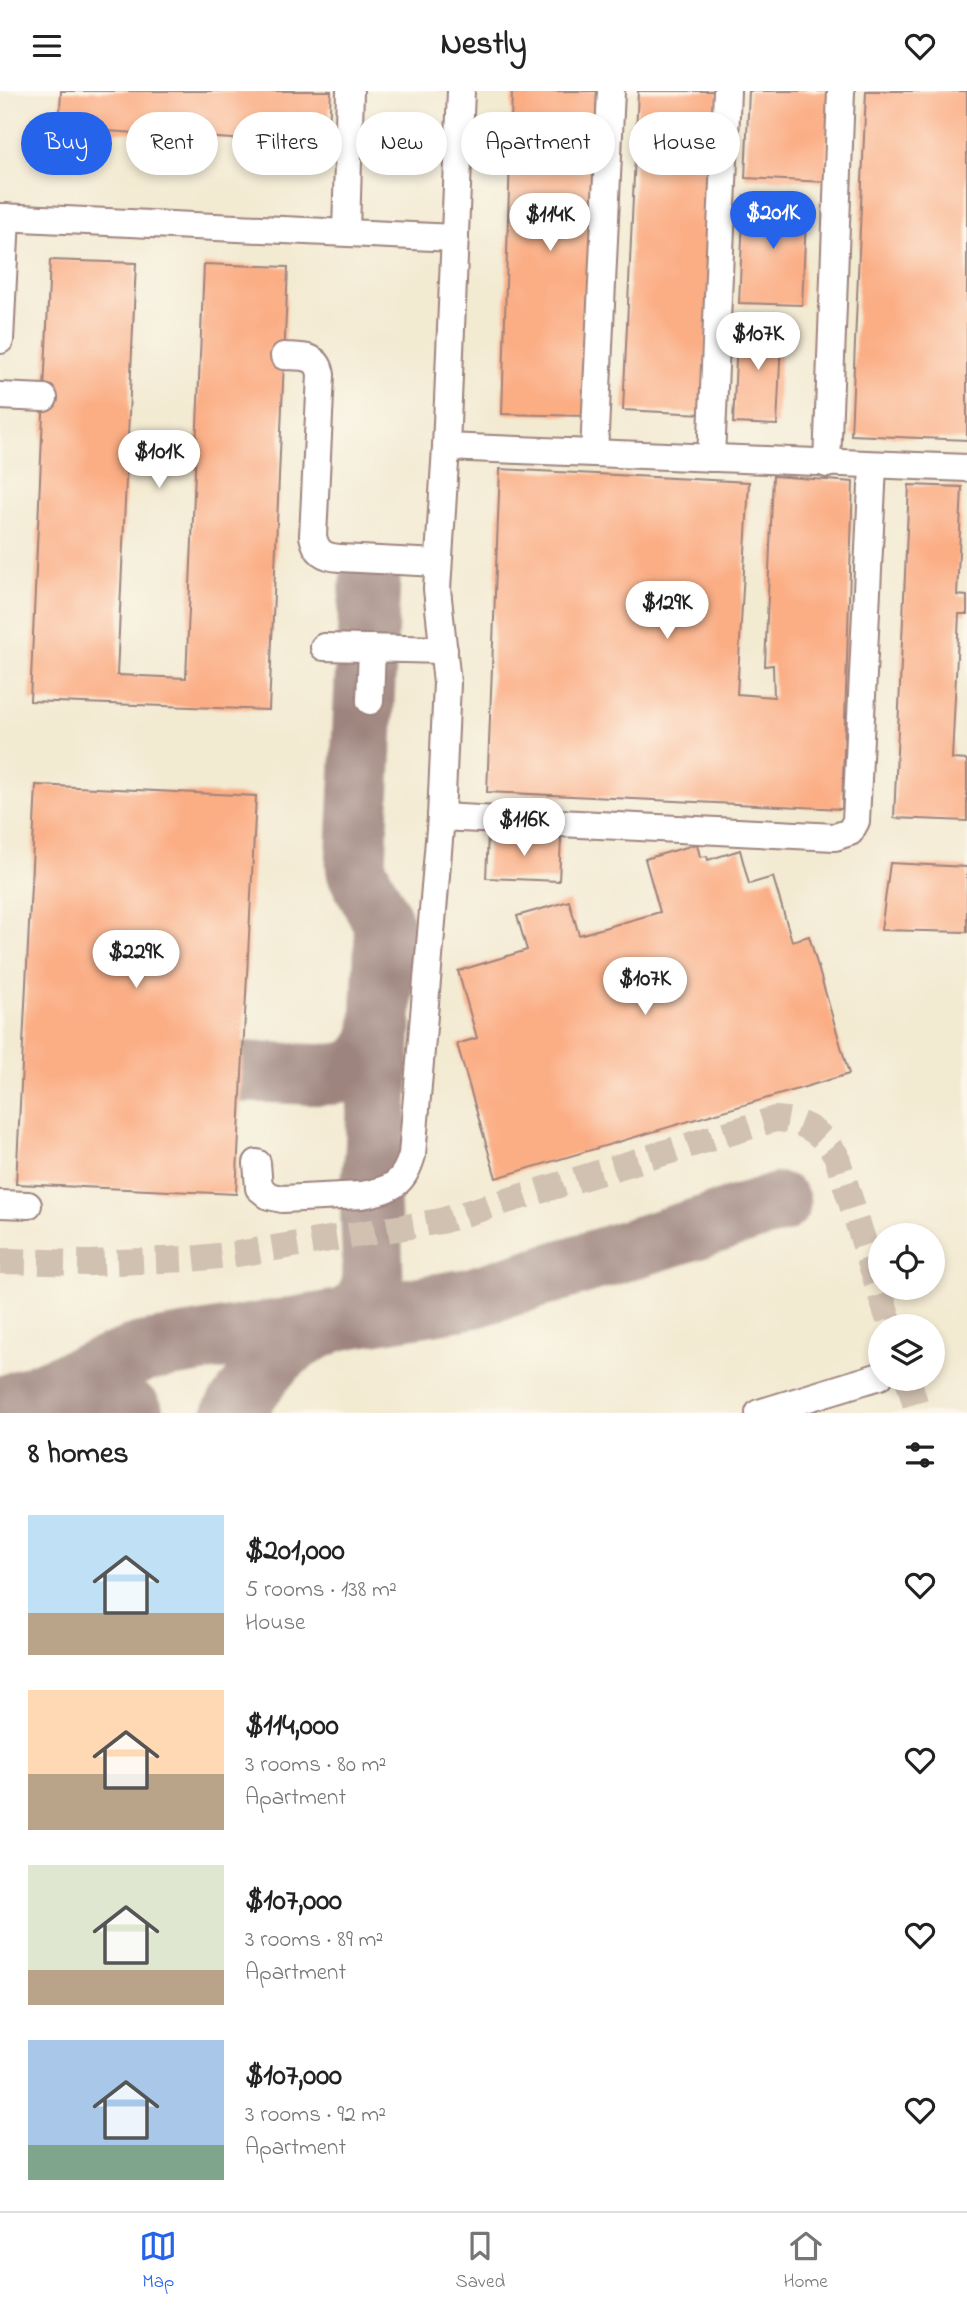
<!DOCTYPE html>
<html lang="en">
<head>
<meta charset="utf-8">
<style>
	:root { --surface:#fff; --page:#f6f6f6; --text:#222; --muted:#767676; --line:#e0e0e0; --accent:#2563eb }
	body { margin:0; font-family:"Indie Flower",sans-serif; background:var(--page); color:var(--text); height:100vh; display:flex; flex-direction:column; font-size:26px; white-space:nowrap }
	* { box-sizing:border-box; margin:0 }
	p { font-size:23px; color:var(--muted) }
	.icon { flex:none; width:38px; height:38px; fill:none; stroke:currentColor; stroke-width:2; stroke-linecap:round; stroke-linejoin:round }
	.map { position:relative; height:1322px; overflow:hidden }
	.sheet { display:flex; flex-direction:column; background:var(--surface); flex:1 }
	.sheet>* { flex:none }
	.guide { position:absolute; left:21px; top:21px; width:926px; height:63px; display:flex; gap:14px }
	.controls { position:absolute; left:868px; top:1132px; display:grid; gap:14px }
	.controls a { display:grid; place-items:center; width:77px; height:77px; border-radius:50%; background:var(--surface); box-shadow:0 4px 10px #0003; font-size:35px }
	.price { position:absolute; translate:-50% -60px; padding:0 16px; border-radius:24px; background:#fff; color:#222; font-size:23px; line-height:46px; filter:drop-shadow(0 2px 4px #0008) }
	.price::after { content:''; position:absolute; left:50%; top:42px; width:21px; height:16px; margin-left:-10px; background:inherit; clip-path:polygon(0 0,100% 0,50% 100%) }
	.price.selected { background:var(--accent); color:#fff }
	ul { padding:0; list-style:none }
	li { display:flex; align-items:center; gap:21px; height:175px; padding:0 28px }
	li span { display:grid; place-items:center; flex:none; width:196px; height:140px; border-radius:0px; color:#555 }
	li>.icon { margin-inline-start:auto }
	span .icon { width:84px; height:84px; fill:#fffc; stroke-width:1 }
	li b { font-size:30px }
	h2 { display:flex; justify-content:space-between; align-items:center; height:84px; padding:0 28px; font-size:30px }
	.pill { padding:0 24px; border-radius:32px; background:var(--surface); box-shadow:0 4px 10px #0003; font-size:24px; line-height:63px }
	.pill.selected { background:var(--accent); color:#fff }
	header { display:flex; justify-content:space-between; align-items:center; height:91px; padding:0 28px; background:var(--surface); font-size:32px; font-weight:800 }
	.menu { display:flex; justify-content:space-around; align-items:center; height:98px; border-top:2px solid var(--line); background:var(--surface); font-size:19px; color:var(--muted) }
	.menu a { display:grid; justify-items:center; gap:4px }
	.menu .selected { color:var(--accent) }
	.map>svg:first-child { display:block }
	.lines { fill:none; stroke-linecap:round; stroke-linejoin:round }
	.taxiway { stroke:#9e847e; stroke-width:61 }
	.building { fill:#fbad84 }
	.minor-tunnel { stroke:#d1c1b1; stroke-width:26; stroke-dasharray:26 13; stroke-linecap:butt }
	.minor-casing { stroke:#9e847e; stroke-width:30 }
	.minor { stroke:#fff; stroke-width:26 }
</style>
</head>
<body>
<header><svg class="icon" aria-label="menu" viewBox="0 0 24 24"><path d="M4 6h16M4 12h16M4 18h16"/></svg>Nestly<svg class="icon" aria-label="heart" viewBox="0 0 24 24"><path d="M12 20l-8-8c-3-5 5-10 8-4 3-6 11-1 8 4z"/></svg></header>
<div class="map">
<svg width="967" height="1322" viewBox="0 0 967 1322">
	<rect width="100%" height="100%" fill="#fbf7ec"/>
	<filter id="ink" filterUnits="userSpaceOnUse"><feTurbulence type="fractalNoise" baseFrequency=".0143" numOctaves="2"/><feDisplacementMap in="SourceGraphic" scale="14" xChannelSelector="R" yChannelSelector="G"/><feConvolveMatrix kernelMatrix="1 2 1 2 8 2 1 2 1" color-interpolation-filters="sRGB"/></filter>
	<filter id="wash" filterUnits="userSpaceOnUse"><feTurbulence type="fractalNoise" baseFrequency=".00686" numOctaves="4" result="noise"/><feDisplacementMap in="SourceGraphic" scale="28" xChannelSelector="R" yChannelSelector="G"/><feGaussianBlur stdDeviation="1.57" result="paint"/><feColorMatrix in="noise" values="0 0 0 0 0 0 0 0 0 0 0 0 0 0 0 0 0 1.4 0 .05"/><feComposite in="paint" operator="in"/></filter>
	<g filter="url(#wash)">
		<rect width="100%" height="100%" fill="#f3ead2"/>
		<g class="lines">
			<g class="taxiway">
				<path d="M242 981C262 981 281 982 301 983 341 985 370 985 381 940"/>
				<path d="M341 1229C360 1222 371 1206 373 1186L370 1103 375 1062 385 845 382 829 357 781 356 773 370 491"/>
				<path d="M39 1304C72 1301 105 1303 133 1322"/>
				<path d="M0 1317 143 1261 472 1207 780 1112"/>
				<path d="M233 1322C262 1281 276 1256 324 1235"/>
			</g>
		</g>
		<g id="blocks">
			<g class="building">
				<path d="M61 0H331L328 54 59 37Z"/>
				<path d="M512 0H597L587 325 502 323Z"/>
				<path d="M638 0H718L703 323 623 319Z"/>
				<path d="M749 0H830L826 91 745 87Z"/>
				<path d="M866 0H967V349L851 344Z"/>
				<path d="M744 105 807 107 802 214 739 212Z"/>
				<path d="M50 169 136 172 117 584 186 587 204 173 288 176 269 619 30 610Z"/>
				<path d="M738 227 782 229 777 334 733 332Z"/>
				<path d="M500 378 749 391 737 603 774 606 773 574 765 575 773 385 853 391 842 718 487 701Z"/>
				<path d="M909 394 962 396 957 504 967 505V523H959L952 668 967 669V730L894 727Z"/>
				<path d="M36 694 256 705 236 1103 16 1093Z"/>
				<path d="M488 744 561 747 559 790 486 787Z"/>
				<path d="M697 753 700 766 707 765 708 769 740 759 749 793 773 786 792 850 809 845 849 983 496 1087 457 953 477 947 458 880 527 859 517 825 569 810 579 844 660 821 645 768Z"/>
				<path d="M890 772 967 776V841L881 839Z"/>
			</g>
		</g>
	</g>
	<g filter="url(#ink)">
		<use href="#blocks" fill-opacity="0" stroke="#9e847e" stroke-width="2"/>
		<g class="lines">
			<g class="minor-tunnel">
				<path d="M0 1170 90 1172 190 1168 237 1163 441 1130 775 1028C803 1029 821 1041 836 1064L891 1236"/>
				<path d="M908 1288 918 1322"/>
			</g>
			<g class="minor-casing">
				<g id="minor">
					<path d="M0 126 455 147"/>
					<path d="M346 141 350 0"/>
					<path d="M0 249 6 126"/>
					<path d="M284 265C302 266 318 263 321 284L313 445C316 461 324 466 340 467L438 472"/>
					<path d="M0 305 44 307"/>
					<path d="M446 356 967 377"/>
					<path d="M594 362 611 0"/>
					<path d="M711 367 727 0"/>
					<path d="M827 373 841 0"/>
					<path d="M324 556 444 559"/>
					<path d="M370 610 372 557"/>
					<path d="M441 726 835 746 850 741 856 730 873 374"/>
					<path d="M257 1072 259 1097 269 1105 282 1108 362 1104C391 1099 404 1093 412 1064L441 726 447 592 437 498 446 356 461 0"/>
					<path d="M0 1113 28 1114"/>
					<path d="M759 1322 880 1285"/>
				</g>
			</g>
			<use href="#minor" class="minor"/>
		</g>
	</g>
</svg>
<div class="controls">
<a><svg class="icon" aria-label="locate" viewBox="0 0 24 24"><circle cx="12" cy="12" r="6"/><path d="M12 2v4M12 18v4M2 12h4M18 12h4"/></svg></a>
<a><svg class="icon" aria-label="layers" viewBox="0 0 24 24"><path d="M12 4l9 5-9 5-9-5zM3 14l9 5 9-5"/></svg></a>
</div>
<b class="price selected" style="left:773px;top:160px">$201K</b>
<b class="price" style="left:550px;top:162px">$114K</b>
<b class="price" style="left:758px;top:281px">$107K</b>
<b class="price" style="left:159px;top:399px">$101K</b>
<b class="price" style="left:667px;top:550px">$129K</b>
<b class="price" style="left:524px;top:767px">$116K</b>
<b class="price" style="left:136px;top:899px">$229K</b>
<b class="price" style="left:645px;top:926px">$107K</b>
<div class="guide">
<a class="pill selected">Buy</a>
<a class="pill">Rent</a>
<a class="pill">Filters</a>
<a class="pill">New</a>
<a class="pill">Apartment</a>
<a class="pill">House</a>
</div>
</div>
<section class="sheet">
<h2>8 homes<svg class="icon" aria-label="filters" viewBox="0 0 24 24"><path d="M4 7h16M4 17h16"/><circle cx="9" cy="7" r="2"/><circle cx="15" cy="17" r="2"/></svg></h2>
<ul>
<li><span style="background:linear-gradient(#bfe0f5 70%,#b9a48a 0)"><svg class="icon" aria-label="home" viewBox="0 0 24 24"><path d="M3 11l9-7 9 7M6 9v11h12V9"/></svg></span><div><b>$201,000</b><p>5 rooms · 138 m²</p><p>House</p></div><svg class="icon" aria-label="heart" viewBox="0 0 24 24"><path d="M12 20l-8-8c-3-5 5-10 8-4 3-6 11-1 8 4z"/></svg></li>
<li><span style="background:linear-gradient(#ffd9b3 60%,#b9a48a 0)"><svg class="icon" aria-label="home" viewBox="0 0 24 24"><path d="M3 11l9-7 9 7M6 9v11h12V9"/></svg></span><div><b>$114,000</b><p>3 rooms · 80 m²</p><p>Apartment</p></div><svg class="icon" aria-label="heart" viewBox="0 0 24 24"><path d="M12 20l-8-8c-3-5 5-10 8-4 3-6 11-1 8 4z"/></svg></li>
<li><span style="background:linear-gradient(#dfe7d0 75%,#b9a48a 0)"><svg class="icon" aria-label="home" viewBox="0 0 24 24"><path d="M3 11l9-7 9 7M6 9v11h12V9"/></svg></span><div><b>$107,000</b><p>3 rooms · 89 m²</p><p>Apartment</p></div><svg class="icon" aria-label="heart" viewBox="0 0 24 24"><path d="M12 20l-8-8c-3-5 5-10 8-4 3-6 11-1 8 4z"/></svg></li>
<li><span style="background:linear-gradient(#a9c7e8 75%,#7fa58c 0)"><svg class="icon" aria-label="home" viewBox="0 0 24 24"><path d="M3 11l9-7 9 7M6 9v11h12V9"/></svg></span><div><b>$107,000</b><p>3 rooms · 92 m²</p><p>Apartment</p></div><svg class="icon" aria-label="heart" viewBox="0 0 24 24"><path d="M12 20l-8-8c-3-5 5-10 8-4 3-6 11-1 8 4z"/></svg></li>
</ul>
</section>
<nav class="menu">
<a class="selected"><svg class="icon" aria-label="map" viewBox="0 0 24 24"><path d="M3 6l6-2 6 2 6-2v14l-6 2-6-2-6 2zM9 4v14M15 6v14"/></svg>Map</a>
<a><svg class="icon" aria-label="saved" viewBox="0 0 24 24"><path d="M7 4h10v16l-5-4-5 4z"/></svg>Saved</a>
<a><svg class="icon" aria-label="home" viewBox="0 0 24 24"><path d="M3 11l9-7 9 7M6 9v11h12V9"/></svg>Home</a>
</nav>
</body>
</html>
